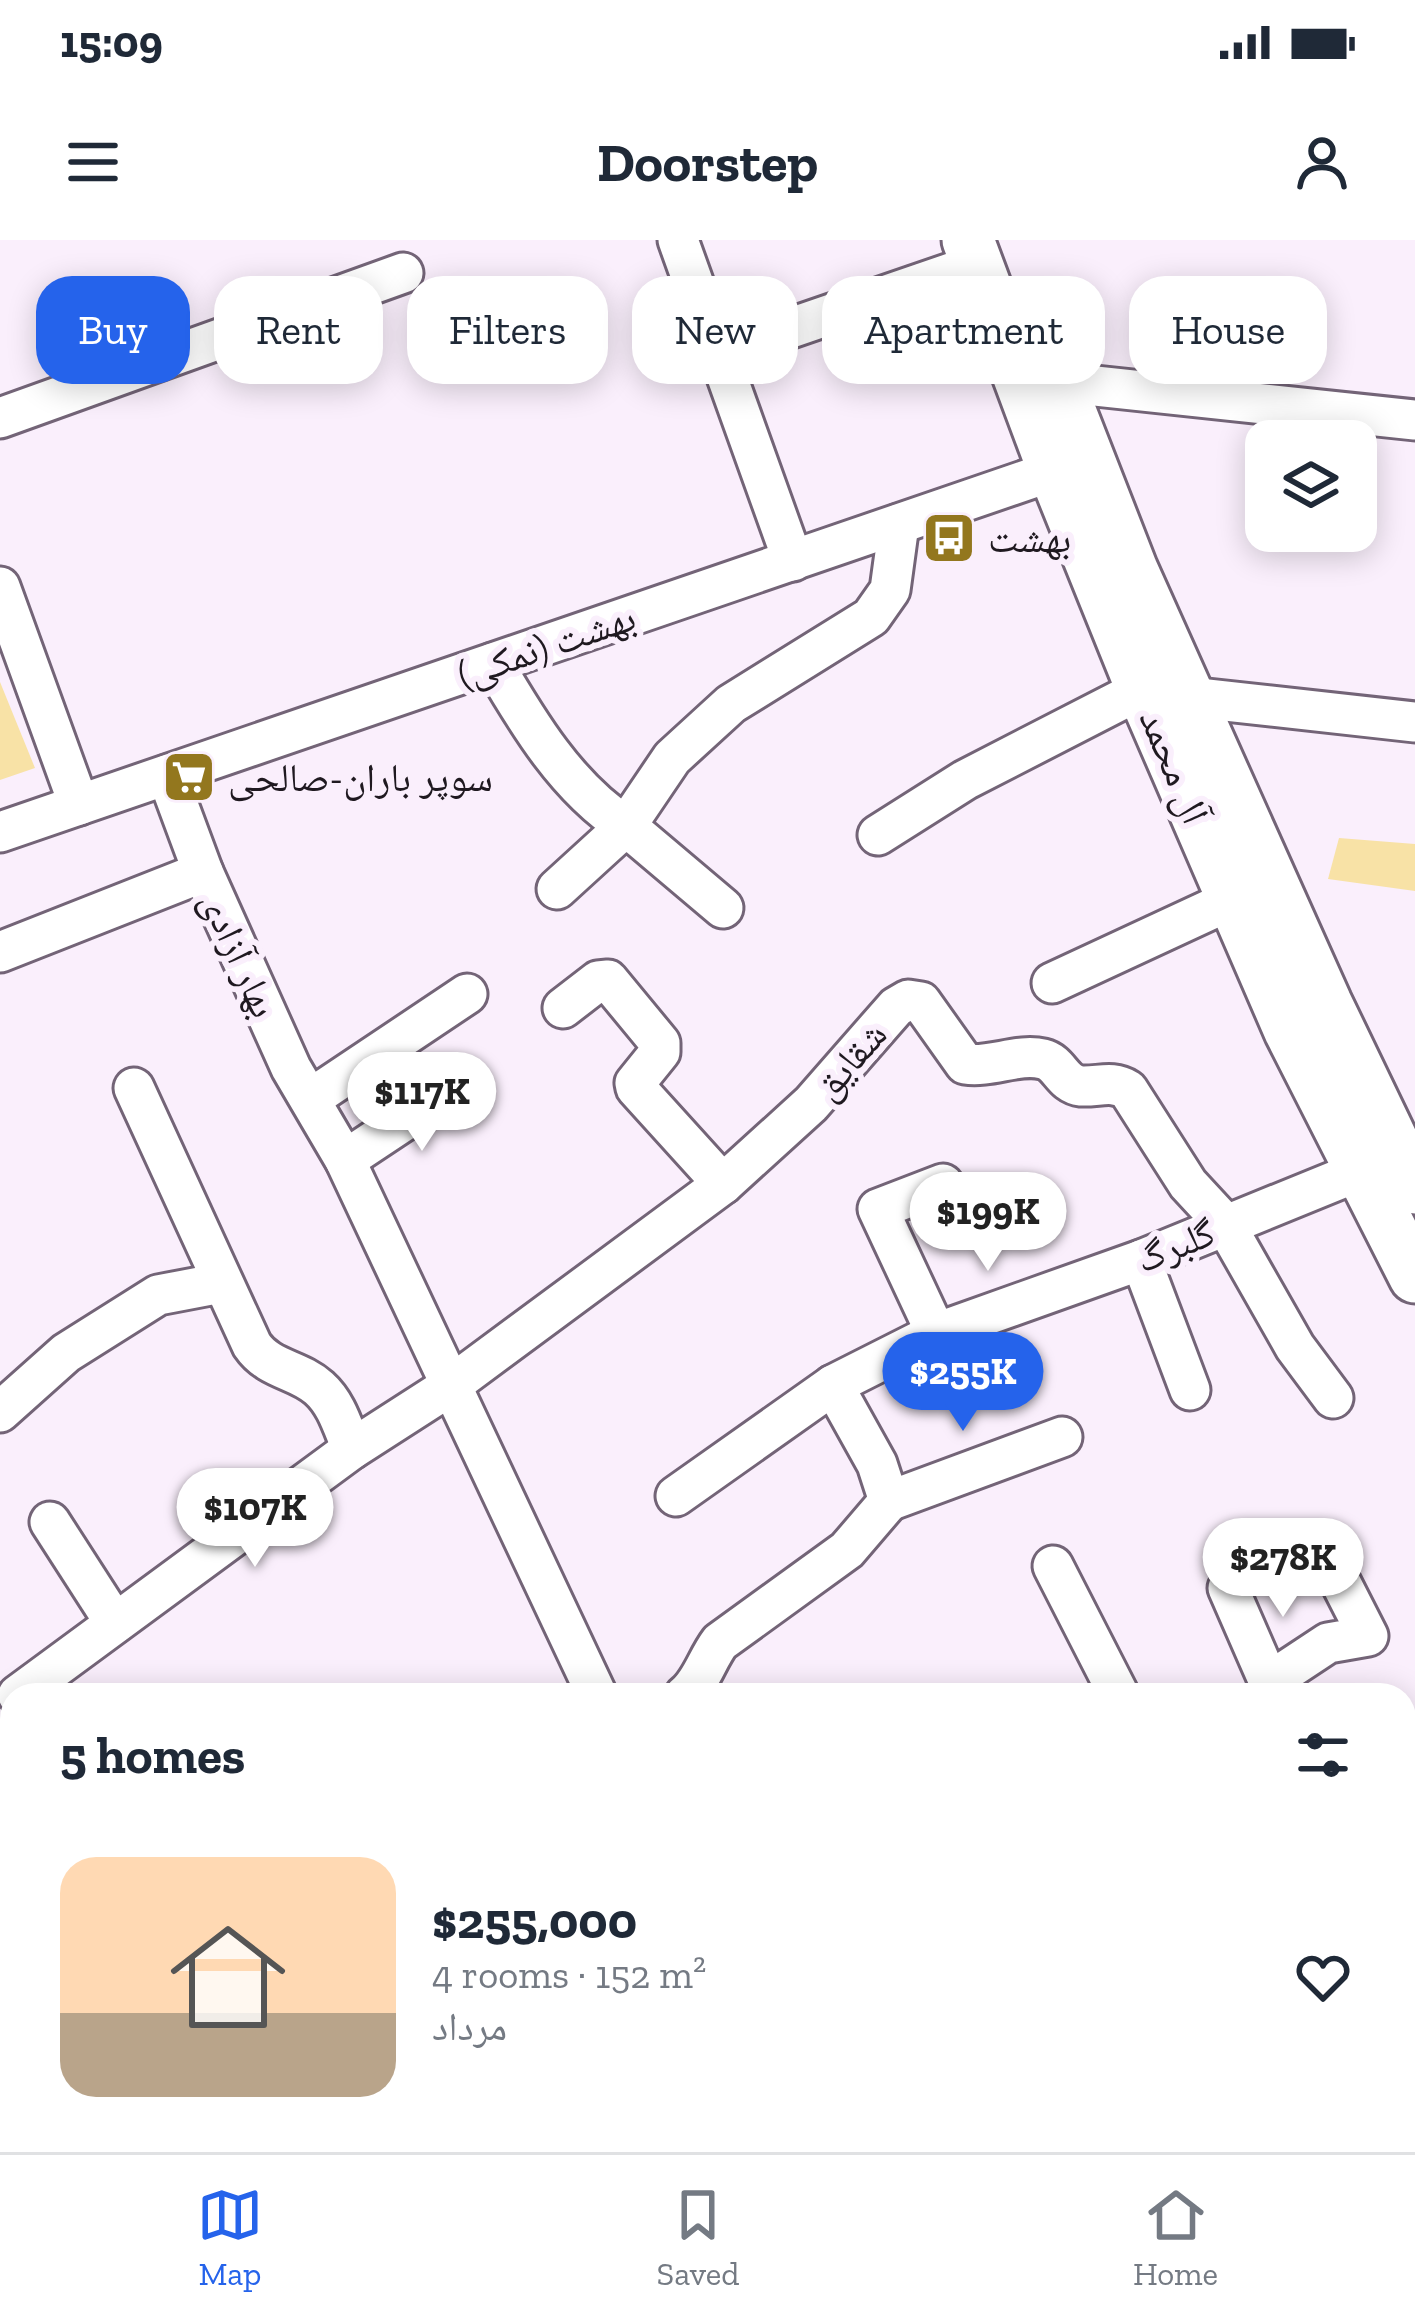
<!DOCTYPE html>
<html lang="en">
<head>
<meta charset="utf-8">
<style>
	:root { --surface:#fff; --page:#f6f6f7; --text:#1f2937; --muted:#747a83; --line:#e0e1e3; --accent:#2563eb }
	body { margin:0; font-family:"Zilla Slab","Noto Naskh Arabic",serif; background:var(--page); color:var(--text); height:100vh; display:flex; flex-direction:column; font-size:45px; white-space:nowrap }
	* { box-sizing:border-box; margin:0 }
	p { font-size:39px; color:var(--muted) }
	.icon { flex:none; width:66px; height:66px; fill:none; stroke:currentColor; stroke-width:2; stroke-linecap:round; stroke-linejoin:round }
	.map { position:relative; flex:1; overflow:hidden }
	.side { position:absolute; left:0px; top:1443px; width:1416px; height:471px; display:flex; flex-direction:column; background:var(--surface); border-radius:36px 36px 0 0; box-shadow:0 6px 30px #0003 }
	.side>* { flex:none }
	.guide { position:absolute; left:36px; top:36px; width:1344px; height:108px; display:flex; gap:24px }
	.tools { position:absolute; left:1245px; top:180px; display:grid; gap:24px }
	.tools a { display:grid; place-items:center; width:132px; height:132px; border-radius:24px; background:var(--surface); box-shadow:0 6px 30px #0003; font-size:60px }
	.price { position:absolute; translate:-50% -102px; padding:0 27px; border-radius:42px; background:#fff; color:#222; font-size:39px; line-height:78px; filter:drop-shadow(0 3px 6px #0008) }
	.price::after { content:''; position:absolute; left:50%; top:72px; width:36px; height:27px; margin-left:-18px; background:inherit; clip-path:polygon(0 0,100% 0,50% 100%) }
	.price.active { background:var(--accent); color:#fff }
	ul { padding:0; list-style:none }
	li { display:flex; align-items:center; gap:36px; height:300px; padding:0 60px }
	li+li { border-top:3px solid var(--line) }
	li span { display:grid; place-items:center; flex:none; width:336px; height:240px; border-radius:36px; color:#555 }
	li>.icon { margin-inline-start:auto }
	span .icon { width:144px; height:144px; fill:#fffc; stroke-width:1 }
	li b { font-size:51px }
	h2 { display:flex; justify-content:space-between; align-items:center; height:144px; padding:0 60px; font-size:51px }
	.chip { padding:0 42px; border-radius:36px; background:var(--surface); box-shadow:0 6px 30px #0003; font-size:42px; line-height:108px }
	.chip.active { background:var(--accent); color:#fff }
	.status { display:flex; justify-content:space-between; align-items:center; height:84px; padding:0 60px; background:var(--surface); direction:ltr }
	.status svg { height:33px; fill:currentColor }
	header { display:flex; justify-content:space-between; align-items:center; height:156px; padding:0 60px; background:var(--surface); font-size:54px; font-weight:700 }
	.tab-bar { display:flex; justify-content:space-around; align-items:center; height:168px; border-top:3px solid var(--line); background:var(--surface); font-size:33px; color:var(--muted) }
	.tab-bar a { display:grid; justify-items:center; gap:6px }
	.tab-bar .active { color:var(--accent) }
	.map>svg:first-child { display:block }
	.park { fill:#f8e2a6 }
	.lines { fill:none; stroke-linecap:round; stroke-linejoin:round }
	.minor-casing { stroke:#736477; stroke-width:45 }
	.major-casing { stroke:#736477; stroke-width:57 }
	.minor { stroke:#fff; stroke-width:39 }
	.major { stroke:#fff; stroke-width:51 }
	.labels { text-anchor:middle; stroke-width:12; stroke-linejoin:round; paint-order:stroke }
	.poi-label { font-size:39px; fill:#1f1920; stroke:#faeffc; text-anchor:start }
	.street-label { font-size:39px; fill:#1f1920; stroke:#faeffc }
</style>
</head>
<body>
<div class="status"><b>15:09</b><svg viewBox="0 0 49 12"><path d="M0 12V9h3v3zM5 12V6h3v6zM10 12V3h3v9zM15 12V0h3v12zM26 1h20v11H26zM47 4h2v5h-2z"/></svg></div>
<header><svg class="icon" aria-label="menu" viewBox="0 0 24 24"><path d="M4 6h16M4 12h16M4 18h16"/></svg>Doorstep<svg class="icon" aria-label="person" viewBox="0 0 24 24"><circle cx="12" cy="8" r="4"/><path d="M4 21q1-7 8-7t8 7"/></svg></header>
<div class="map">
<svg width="1415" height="1912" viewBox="0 0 1415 1912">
	<rect width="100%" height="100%" fill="#faeffc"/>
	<g class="park">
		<path d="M0 442 35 528 0 540Z"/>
		<path d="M1339 598 1415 604V651L1328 639Z"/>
	</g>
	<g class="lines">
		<g class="minor-casing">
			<g id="minor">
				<path d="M678 0 793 321"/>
				<path d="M718 113 977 24"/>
				<path d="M1058 142 1415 180"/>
				<path d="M0 178 403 33"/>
				<path d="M0 347 79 565"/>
				<path d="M493 423C528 483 567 548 626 586L672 518 731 464 871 377 890 350 899 284"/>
				<path d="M1189 457 1415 482"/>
				<path d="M167 535 203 632 291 828 345 920 597 1455"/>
				<path d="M0 592 1079 222"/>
				<path d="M878 595 965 540 1142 449"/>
				<path d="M557 649 626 586 723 668"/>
				<path d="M0 712 203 632"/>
				<path d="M1052 743 1233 659"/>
				<path d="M563 768 598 741 608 740 660 803V812L635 843 636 848 723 944"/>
				<path d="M134 848 252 1105C269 1130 298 1129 319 1148 337 1164 343 1188 352 1209"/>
				<path d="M310 859 467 754"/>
				<path d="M345 920 458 845"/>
				<path d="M1141 1020 1190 1150"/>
				<path d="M936 1093 878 969 943 944"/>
				<path d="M0 1172 66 1113 158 1055 221 1043"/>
				<path d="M676 1256 833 1145 936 1093 1141 1020 1362 930"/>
				<path d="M889 1261 1062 1197"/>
				<path d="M50 1282 115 1383"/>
				<path d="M1053 1326 1119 1455"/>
				<path d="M1228 1348 1269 1442"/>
				<path d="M18 1455 352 1209 450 1146 723 944 811 864 896 767 908 760 921 762 965 824C991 828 1018 813 1043 819 1060 823 1062 844 1081 846 1099 847 1112 840 1128 850L1188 944 1225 984 1295 1107 1333 1158"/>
				<path d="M685 1455C701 1443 707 1419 720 1402L847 1310 889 1261 877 1224 833 1145"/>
				<path d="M1277 1455 1269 1442 1328 1403 1368 1396 1341 1343"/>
				<path d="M1404 1522 1415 1524"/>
				<path d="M0 1585 12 1605"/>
				<path d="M1404 1660 1415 1652"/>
				<path d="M0 1804 12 1796"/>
				<path d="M208 1902 215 1912"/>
				<path d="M600 1902 604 1912"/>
				<path d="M1169 1902 1175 1912"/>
				<path d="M348 1912 374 1902"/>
				<path d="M757 1912 772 1902"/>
			</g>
		</g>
		<g class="major-casing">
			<g id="major">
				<path d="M968 0 1054 231 1142 449 1290 791 1415 1037"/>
				<path d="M1036 84 1132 330 1326 763 1415 948"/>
			</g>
		</g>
		<use href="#minor" class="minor"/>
		<use href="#major" class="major"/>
	</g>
	<defs>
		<g id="bus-square" transform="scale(2.7)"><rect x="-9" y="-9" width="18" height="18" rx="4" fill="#93771e" stroke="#faeffc"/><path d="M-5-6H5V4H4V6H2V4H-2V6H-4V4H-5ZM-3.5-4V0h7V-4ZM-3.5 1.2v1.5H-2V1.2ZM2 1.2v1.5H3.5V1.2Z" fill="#fff"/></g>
		<g id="supermarket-square" transform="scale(2.7)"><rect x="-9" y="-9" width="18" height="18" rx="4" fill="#93771e" stroke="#faeffc"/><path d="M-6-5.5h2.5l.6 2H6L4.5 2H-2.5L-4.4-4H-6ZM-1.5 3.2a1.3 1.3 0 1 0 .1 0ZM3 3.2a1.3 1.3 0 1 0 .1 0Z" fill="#fff"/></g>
	</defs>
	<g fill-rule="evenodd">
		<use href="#bus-square" x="949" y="298"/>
		<use href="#supermarket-square" x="189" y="537"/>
	</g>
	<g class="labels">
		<g class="poi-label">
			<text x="988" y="312">بهشت</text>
			<text x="228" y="551">سوپر باران-صالحی</text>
		</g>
		<g class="street-label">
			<text transform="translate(546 405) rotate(-19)" y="14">بهشت (نمکی)</text>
			<text transform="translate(1175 526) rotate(67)" y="14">آل محمد</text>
			<text transform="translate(240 714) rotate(66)" y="14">بهار آزادی</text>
			<text transform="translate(849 820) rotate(-49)" y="14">شقایق</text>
			<text transform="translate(1175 1005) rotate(-22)" y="14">گلبرگ</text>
		</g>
	</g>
</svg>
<div class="tools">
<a><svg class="icon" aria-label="layers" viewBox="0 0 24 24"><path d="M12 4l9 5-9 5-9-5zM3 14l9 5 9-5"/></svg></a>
</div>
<b class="price" style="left:422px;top:914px">$117K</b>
<b class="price" style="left:988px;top:1034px">$199K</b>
<b class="price active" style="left:963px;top:1194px">$255K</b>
<b class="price" style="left:255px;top:1330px">$107K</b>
<b class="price" style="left:1283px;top:1380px">$278K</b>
<div class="guide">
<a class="chip active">Buy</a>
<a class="chip">Rent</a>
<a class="chip">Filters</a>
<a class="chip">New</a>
<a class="chip">Apartment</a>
<a class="chip">House</a>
</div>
<section class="side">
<h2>5 homes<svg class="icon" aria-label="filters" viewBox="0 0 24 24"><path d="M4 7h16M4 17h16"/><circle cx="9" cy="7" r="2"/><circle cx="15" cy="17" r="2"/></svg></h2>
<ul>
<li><span style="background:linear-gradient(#ffd9b3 65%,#b9a48a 0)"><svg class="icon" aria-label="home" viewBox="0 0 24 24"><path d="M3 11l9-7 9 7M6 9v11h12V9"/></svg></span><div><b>$255,000</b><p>4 rooms · 152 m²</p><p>مرداد</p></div><svg class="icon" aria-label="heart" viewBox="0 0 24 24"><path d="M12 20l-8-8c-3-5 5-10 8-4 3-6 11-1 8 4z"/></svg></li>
</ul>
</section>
</div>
<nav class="tab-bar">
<a class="active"><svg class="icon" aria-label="map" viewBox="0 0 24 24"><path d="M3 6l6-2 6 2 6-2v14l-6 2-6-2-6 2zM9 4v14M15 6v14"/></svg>Map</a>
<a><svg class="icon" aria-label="saved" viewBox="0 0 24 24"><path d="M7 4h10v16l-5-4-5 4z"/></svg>Saved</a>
<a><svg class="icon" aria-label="home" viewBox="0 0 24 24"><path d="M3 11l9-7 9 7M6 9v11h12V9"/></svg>Home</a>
</nav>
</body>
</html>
